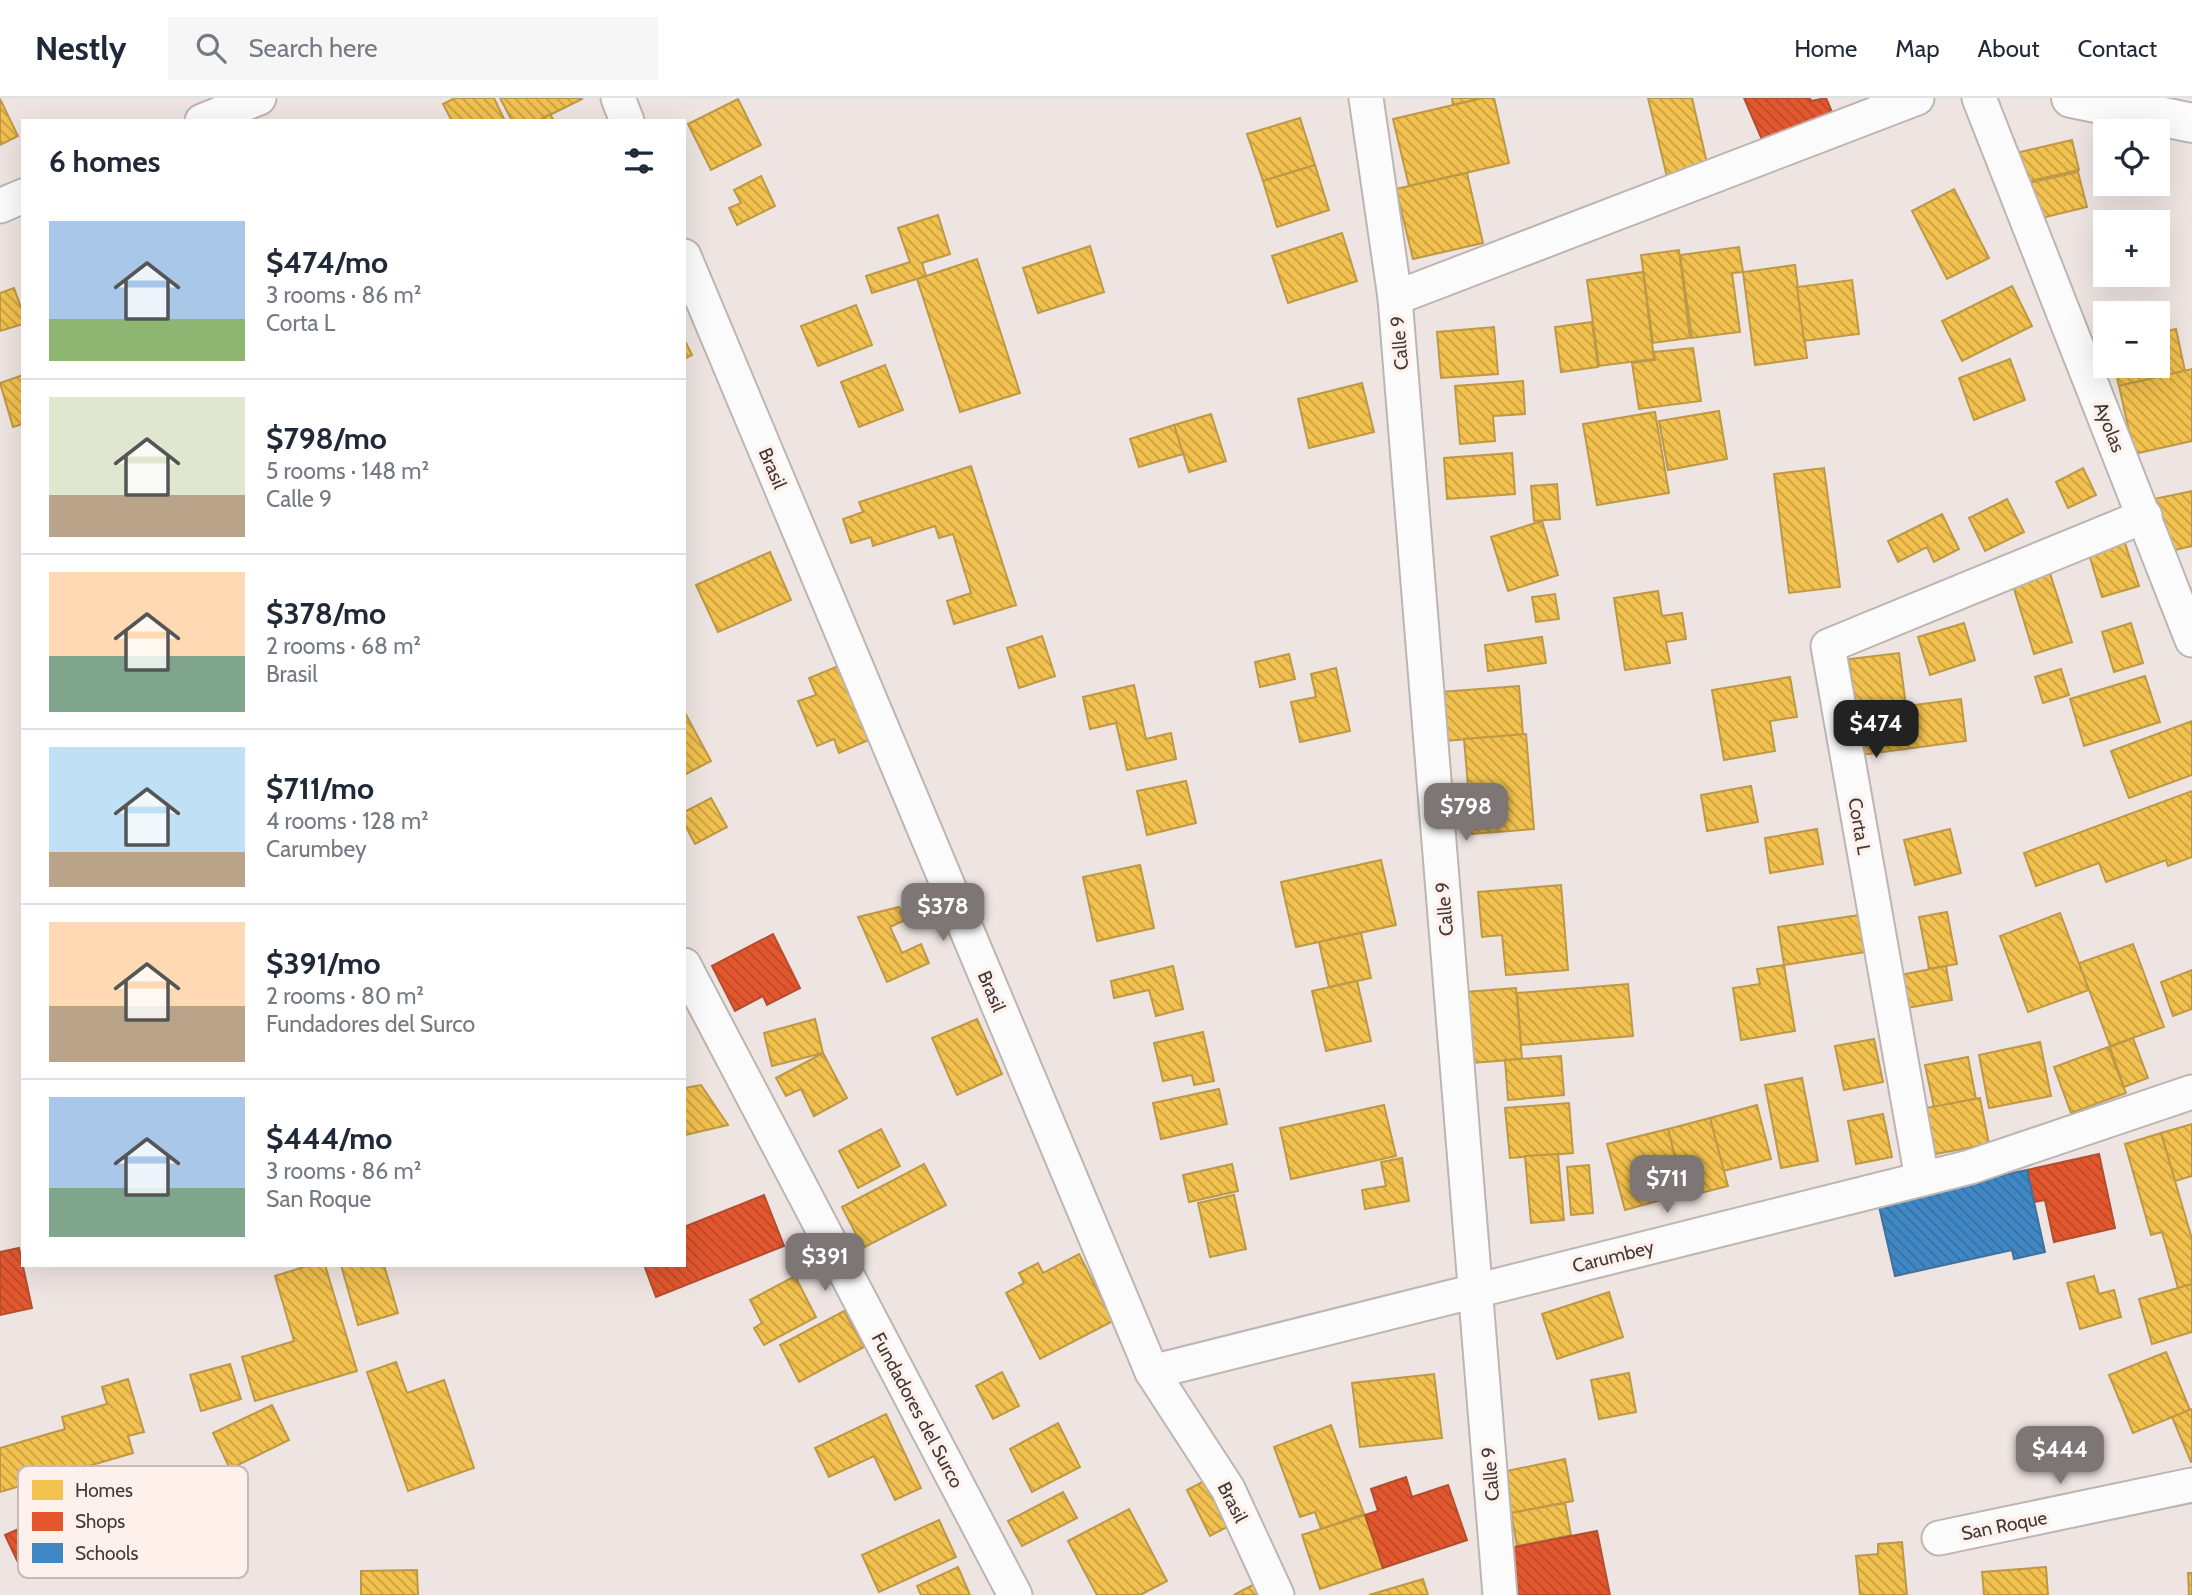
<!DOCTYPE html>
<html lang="en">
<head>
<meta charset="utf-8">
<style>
	:root { --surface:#fff; --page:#f6f6f7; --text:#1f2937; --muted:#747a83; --line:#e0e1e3; --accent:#7e7674 }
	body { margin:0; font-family:Cabin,sans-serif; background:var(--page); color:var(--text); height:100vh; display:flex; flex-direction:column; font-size:26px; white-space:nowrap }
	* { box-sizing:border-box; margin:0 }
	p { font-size:23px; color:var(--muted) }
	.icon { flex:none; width:38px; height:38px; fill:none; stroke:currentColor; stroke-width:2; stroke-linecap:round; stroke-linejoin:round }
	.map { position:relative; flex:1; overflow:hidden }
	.side { position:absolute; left:21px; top:21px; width:665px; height:1148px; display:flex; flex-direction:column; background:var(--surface); border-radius:0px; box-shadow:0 7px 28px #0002 }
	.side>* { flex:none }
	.buttons { position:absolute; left:2093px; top:21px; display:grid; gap:14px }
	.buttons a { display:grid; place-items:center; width:77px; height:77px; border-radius:0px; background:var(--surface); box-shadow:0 7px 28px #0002; font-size:35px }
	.price { position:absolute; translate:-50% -60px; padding:0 16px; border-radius:14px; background:var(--accent); color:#fff; font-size:23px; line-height:46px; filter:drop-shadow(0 2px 4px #0008) }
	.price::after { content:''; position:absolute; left:50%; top:42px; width:21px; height:16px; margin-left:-10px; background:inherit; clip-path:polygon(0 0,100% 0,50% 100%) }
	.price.active { background:#222; color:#fff }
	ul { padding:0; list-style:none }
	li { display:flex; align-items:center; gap:21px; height:175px; padding:0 28px }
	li+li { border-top:2px solid var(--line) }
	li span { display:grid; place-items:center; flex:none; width:196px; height:140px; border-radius:0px; color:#555 }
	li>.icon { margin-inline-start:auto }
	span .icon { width:84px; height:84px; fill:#fffc; stroke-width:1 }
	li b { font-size:30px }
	h2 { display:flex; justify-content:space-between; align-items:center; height:84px; padding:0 28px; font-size:30px }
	header { display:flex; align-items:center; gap:42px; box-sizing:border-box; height:98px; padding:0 35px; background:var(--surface); border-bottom:2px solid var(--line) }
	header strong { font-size:33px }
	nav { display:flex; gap:38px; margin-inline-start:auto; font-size:24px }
	.search { width:490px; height:63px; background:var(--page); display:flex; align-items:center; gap:18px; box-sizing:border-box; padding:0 24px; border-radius:0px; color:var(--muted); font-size:26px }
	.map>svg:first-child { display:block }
	.homes { fill:url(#homes-back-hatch); stroke:#bd9847; stroke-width:2 }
	.shops { fill:url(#shops-back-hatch); stroke:#b34e31; stroke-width:2 }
	.schools { fill:url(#schools-back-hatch); stroke:#40719b; stroke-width:2 }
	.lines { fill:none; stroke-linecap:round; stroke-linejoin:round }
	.minor-casing { stroke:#bcb5b2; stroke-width:37 }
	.tertiary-casing { stroke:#bcb5b2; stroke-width:42 }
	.minor { stroke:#fcfbfb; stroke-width:33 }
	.tertiary { stroke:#fcfbfb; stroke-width:38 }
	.labels { text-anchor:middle; stroke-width:7; stroke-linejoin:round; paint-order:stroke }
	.street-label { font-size:19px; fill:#413a38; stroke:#fef1ec }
	.key { fill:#fef1ec; stroke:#c5bab6; stroke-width:2 }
	.key-label { font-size:19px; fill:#413a38 }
</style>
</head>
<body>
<header>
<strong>Nestly</strong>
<div class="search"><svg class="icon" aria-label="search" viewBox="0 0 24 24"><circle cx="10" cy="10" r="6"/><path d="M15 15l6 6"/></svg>Search here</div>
<nav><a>Home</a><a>Map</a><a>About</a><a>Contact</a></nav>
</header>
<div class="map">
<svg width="2192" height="1497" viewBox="0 0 2192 1497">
	<defs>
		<pattern id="homes-back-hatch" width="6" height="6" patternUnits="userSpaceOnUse" patternTransform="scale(1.75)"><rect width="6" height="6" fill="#f2c14e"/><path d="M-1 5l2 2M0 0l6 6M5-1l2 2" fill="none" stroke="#c69e42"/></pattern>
		<pattern id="shops-back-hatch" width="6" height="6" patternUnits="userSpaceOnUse" patternTransform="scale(1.75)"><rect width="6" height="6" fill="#e4572e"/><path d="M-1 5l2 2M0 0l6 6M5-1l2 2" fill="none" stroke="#ba4928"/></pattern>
		<pattern id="schools-back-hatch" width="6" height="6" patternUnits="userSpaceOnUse" patternTransform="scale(1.75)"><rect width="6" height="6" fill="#3f88c5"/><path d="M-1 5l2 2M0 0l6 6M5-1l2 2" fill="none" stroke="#3670a1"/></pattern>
	</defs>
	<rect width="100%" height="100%" fill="#eee5e2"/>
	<g class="homes">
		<path d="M455 0H494L505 23H452L443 6Z"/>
		<path d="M500 0H581L582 1 538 23H512Z"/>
		<path d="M1452 0H1483L1453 7Z"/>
		<path d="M1483 0H1494L1509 65 1409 88 1393 21Z"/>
		<path d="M1648 0H1692L1710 78 1669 87Z"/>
		<path d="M0 1 18 38 0 47Z"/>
		<path d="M738 1 761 47 711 72 688 26Z"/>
		<path d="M550 16 554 23H538Z"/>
		<path d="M1300 20 1315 67 1263 83 1247 36Z"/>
		<path d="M2072 42 2079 72 2030 83 2029 80 2022 81 2016 55Z"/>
		<path d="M1315 67 1329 112 1277 129 1263 83Z"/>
		<path d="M2078 74 2087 109 2037 121 2029 85Z"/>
		<path d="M1467 75 1483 145 1413 161 1396 91Z"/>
		<path d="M761 78 775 108 737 127 729 110 741 105 734 92Z"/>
		<path d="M1954 91 1989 160 1947 181 1912 113Z"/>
		<path d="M938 117 950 156 922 165 926 178 872 195 866 178 910 164 898 130Z"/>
		<path d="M1342 135 1357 183 1288 205 1272 158Z"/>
		<path d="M1090 148 1104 194 1038 215 1023 170Z"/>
		<path d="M1739 149 1743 174 1732 175 1740 234 1692 240 1680 157Z"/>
		<path d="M1679 152 1690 240 1653 245 1641 157Z"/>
		<path d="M977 161 1020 295 960 314 917 181Z"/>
		<path d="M1795 167 1807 260 1755 267 1743 174Z"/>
		<path d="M1643 174 1654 261 1599 268 1587 182Z"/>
		<path d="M1852 182 1859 236 1804 243 1797 189Z"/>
		<path d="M2012 188 2032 228 1962 263 1942 223Z"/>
		<path d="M14 190 23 215V226L0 233V195Z"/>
		<path d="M856 207 872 247 818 268 801 228Z"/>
		<path d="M1592 224 1598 269 1561 274 1555 229Z"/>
		<path d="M1494 229 1498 276 1441 280 1437 234Z"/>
		<path d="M2176 231 2185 273 2119 288 2114 268H2158V235Z"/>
		<path d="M684 241 692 257 684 261Z"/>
		<path d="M1693 250 1701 303 1639 311 1632 265 1655 262 1654 254Z"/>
		<path d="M2010 261 2025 302 1974 322 1959 280Z"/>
		<path d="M885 267 903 312 859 329 841 284Z"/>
		<path d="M2192 271V343L2134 356 2119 288Z"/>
		<path d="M23 277V326L13 329 0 285Z"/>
		<path d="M1523 283 1525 316 1493 318 1495 343 1460 346 1455 288Z"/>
		<path d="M1362 285 1374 334 1309 350 1298 301Z"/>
		<path d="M1719 313 1727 361 1668 372 1659 323Z"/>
		<path d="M1655 314 1669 395 1597 407 1583 326Z"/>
		<path d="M1211 316 1226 363 1189 374 1174 327Z"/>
		<path d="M1174 327 1183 356 1139 369 1130 341Z"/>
		<path d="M1512 355 1515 396 1447 401 1444 360Z"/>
		<path d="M971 368 1016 507 954 526 947 503 971 495 953 436 939 440 935 428 873 448 871 439 851 445 843 421 863 414 859 404Z"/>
		<path d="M1824 370 1840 489 1789 495 1774 376Z"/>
		<path d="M2083 370 2096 397 2068 410 2056 384Z"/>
		<path d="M1557 386 1560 421 1534 423 1531 388Z"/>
		<path d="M2192 393V448L2166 454 2154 401Z"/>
		<path d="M2007 401 2024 434 1985 453 1969 420Z"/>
		<path d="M1942 416 1959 451 1934 464 1927 449 1898 464 1888 443Z"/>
		<path d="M1542 423 1558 477 1508 493 1491 439Z"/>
		<path d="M2124 442 2139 488 2102 499 2088 453Z"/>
		<path d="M770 454 791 502 718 534 696 487Z"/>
		<path d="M2048 469 2072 544 2034 556 2011 481Z"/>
		<path d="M1658 493 1662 518 1682 515 1686 541 1666 544 1670 565 1625 572 1614 500Z"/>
		<path d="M1555 496 1559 521 1536 524 1532 499Z"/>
		<path d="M1964 525 1975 562 1930 577 1918 539Z"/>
		<path d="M2131 525 2143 565 2114 574 2102 534Z"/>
		<path d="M1042 538 1055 578 1019 590 1007 550Z"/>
		<path d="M1542 539 1546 565 1488 573 1485 547Z"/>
		<path d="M1899 555 1906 608 1961 601 1966 643 1861 657 1849 561Z"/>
		<path d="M1289 556 1295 581 1260 589 1255 564Z"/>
		<path d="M841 567 871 641 839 655 834 641 817 648 798 603 816 597 809 580Z"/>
		<path d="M1336 570 1350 633 1300 644 1291 604 1316 599 1311 576Z"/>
		<path d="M2061 571 2069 597 2043 605 2035 579Z"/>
		<path d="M2145 578 2160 624 2084 648 2070 601Z"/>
		<path d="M1790 579 1797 619 1770 623 1775 653 1724 662 1712 592Z"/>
		<path d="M1134 587 1146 641 1171 635 1176 661 1127 672 1116 625 1090 631 1083 599Z"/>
		<path d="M1519 588 1523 637 1444 643 1440 594Z"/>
		<path d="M684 613 711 663 684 677Z"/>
		<path d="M2192 623V677L2129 700 2111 653Z"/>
		<path d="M1526 636 1534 731 1472 736 1464 641Z"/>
		<path d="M1186 683 1196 725 1147 737 1137 693Z"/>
		<path d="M1751 688 1758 724 1707 733 1701 697Z"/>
		<path d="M2192 693V759L2168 768 2166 762 2106 784 2099 765 2036 788 2024 755Z"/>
		<path d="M711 700 727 729 695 746 684 725V714Z"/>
		<path d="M1817 731 1823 766 1770 775 1765 740Z"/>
		<path d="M1950 731 1961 775 1915 787 1904 742Z"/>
		<path d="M1381 762 1396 827 1296 849 1281 784Z"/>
		<path d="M1140 767 1154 830 1097 843 1083 779Z"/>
		<path d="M1561 787 1568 872 1506 877 1502 837 1482 839 1478 794Z"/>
		<path d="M899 809 905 822 890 829 902 855 921 846 929 865 887 884 858 819Z"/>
		<path d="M1947 814 1957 866 1929 871 1919 819Z"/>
		<path d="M2060 815 2089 892 2028 914 2000 838Z"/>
		<path d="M1860 817 1866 854 1784 867 1778 829Z"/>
		<path d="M1361 835 1371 880 1329 889 1319 844Z"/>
		<path d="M2133 846 2164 929 2110 948 2079 865Z"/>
		<path d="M1784 867 1795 933 1741 942 1733 890 1760 886 1757 871Z"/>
		<path d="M1173 868 1183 911 1156 918 1149 892 1114 900 1111 883Z"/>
		<path d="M1946 868 1952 902 1896 912 1890 879Z"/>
		<path d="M2192 872V911L2173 918 2161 884Z"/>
		<path d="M1357 883 1371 943 1326 953 1312 893Z"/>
		<path d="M1628 886 1633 938 1521 947 1517 895Z"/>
		<path d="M1516 890 1522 961 1472 965 1465 894Z"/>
		<path d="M815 921 823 955 772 968 764 935Z"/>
		<path d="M977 921 1002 976 957 997 932 940Z"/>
		<path d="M1203 934 1214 983 1194 987 1192 977 1163 983 1154 945Z"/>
		<path d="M2133 940 2148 980 2124 989 2110 949Z"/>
		<path d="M1874 941 1883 984 1844 992 1835 948Z"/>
		<path d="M2040 944 2051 998 1989 1010 1979 957Z"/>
		<path d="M2108 949 2126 995 2071 1015 2054 969Z"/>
		<path d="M823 955 847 1000 814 1018 801 991 786 998 776 980Z"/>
		<path d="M1561 958 1564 997 1508 1002 1505 962Z"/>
		<path d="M1968 959 1976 1001 1934 1009 1925 967Z"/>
		<path d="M1802 980 1818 1063 1781 1070 1765 987Z"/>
		<path d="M701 987 728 1027 685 1037 684 990Z"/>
		<path d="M1219 991 1227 1026 1161 1041 1153 1005Z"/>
		<path d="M1980 1000 1989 1046 1935 1056 1926 1010Z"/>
		<path d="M1569 1005 1573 1055 1510 1060 1505 1010Z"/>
		<path d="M1384 1007 1396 1058 1291 1081 1280 1030Z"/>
		<path d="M1757 1007 1771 1061 1723 1073 1710 1020Z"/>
		<path d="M1883 1016 1892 1059 1856 1066 1848 1023Z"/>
		<path d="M1710 1020 1728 1088 1685 1099 1668 1031Z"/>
		<path d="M2192 1026V1078L2175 1083 2161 1035Z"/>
		<path d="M881 1031 900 1068 858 1090 839 1053Z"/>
		<path d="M1668 1031 1676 1063 1663 1066 1672 1099 1625 1112 1607 1046Z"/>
		<path d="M2161 1035 2192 1141V1186L2178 1190 2162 1134 2151 1137 2125 1046Z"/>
		<path d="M1558 1056 1564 1122 1531 1125 1525 1058Z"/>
		<path d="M1402 1060 1409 1103 1365 1111 1362 1092 1386 1088 1381 1064Z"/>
		<path d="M924 1066 946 1107 863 1150 842 1109Z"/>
		<path d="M1232 1066 1238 1093 1189 1104 1183 1077Z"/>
		<path d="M1589 1067 1593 1115 1571 1117 1567 1069Z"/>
		<path d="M1234 1097 1246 1151 1210 1159 1198 1105Z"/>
		<path d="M1079 1156 1113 1223 1040 1261 1006 1195 1024 1185 1019 1175 1038 1165 1043 1175Z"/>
		<path d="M310 1167H325L357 1273 255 1303 242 1259 294 1243 275 1178Z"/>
		<path d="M341 1167H384L398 1215 358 1227Z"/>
		<path d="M795 1178 816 1219 764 1247 754 1230 762 1225 750 1202Z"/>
		<path d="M2094 1178 2099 1196 2114 1192 2121 1219 2080 1231 2067 1185Z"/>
		<path d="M2192 1186V1234L2152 1246 2139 1201Z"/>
		<path d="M1609 1194 1623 1239 1557 1261 1542 1216Z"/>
		<path d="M844 1213 864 1249 799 1284 780 1247Z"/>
		<path d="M2166 1254 2190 1312 2133 1335 2109 1277Z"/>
		<path d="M396 1264 407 1295 444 1282 474 1370 408 1393 367 1274Z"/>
		<path d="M230 1266 241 1301 201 1313 190 1277Z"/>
		<path d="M1002 1274 1019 1308 993 1321 976 1288Z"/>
		<path d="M1629 1275 1636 1314 1599 1321 1591 1282Z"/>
		<path d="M1434 1276 1442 1340 1360 1349 1352 1285Z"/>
		<path d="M128 1281 144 1334 128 1338 133 1355 0 1394V1350L65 1331 62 1319 107 1306 102 1289Z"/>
		<path d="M272 1307 289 1342 230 1371 213 1335Z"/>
		<path d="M2192 1311V1364H2191L2172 1319Z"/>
		<path d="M886 1316 921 1390 895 1402 874 1358 829 1379 815 1350Z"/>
		<path d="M1058 1325 1080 1369 1032 1394 1010 1351Z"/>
		<path d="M1331 1327 1364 1416 1321 1431 1315 1414 1300 1419 1274 1349Z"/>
		<path d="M1565 1361 1573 1403 1511 1415 1502 1374Z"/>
		<path d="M1216 1377 1240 1422 1210 1438 1187 1392Z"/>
		<path d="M1063 1394 1077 1420 1022 1448 1008 1423Z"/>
		<path d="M1565 1405 1571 1437 1517 1448 1511 1415Z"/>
		<path d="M1129 1411 1167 1483 1140 1497H1097L1068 1443Z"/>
		<path d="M1365 1417 1383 1470 1320 1491 1302 1437Z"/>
		<path d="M939 1422 956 1459 879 1494 862 1457Z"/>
		<path d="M1902 1444 1907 1497H1860L1856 1458 1878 1456V1446Z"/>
		<path d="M958 1469 970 1497H921L917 1488Z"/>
		<path d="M2046 1469 2048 1497H1984L1982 1474Z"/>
		<path d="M417 1472 418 1497H361V1473Z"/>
		<path d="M2188 1475H2192V1497H2189Z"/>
		<path d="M1423 1481 1428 1497H1369Z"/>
		<path d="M1260 1483 1267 1497H1234Z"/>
	</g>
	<g class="shops">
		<path d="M1744 0H1810L1811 3 1826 0 1835 21 1766 51Z"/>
		<path d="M773 836 800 890 767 907 763 898 735 913 712 868Z"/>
		<path d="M2099 1056 2115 1130 2054 1144 2045 1102 2034 1104 2027 1072Z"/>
		<path d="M764 1097 784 1148 656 1199 644 1167H684V1129Z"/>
		<path d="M19 1150 32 1210 0 1217V1154Z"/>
		<path d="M1406 1379 1412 1399 1448 1387 1467 1442 1383 1470 1365 1417 1378 1413 1371 1391Z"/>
		<path d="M90 1399 106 1435 22 1473 5 1437Z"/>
		<path d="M1597 1433 1610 1497H1519L1510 1450Z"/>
	</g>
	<path class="schools" d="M2027 1072 2045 1154 2014 1161 2012 1152 1895 1178 1878 1104Z"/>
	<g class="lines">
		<g class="minor-casing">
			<g id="minor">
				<path d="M618 0 627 23"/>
				<path d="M1366 0 1395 200 1500 1497"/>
				<path d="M1979 0 2192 542"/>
				<path d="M202 23 259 0"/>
				<path d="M0 108 23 98"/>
				<path d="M684 158 1152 1274 1228 1391 1277 1497"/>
				<path d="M1395 200 1917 0"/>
				<path d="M684 867 1015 1497"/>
				<path d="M1922 1081 1828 548 2145 418"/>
				<path d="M1152 1274 1970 1069 2192 994"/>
				<path d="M1939 1440 2192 1387"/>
			</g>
		</g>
		<g class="tertiary-casing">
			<path id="tertiary" d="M2071 0 2192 25"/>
		</g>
		<use href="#minor" class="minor"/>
		<use href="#tertiary" class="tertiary"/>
	</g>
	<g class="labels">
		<g class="street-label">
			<text transform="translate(1399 245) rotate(-95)" y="7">Calle 9</text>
			<text transform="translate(2110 329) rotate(68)" y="7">Ayolas</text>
			<text transform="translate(773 370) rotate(67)" y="7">Brasil</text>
			<text transform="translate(1860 728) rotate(80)" y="7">Corta L</text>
			<text transform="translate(1444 811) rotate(-95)" y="7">Calle 9</text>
			<text transform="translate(992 893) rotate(67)" y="7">Brasil</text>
			<text transform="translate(1613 1158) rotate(-14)" y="7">Carumbey</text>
			<text transform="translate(918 1312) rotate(62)" y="7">Fundadores del Surco</text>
			<text transform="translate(1490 1376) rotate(-95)" y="7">Calle 9</text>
			<text transform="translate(1233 1404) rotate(63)" y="7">Brasil</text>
			<text transform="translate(2004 1427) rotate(-11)" y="7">San Roque</text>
		</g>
	</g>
	<rect x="18" y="1368" width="230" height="112" rx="10" class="key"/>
	<rect x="32" y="1382" width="31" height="20" fill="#f2c14e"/>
	<rect x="32" y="1414" width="31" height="19" fill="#e4572e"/>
	<rect x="32" y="1445" width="31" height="20" fill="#3f88c5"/>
	<g class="key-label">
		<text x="75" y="1399">Homes</text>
		<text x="75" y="1430">Shops</text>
		<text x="75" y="1462">Schools</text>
	</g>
</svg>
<div class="buttons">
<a><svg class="icon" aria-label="locate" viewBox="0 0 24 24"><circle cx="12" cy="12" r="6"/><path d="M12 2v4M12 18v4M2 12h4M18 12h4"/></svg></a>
<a>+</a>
<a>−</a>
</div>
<b class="price active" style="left:1876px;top:662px">$474</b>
<b class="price" style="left:1466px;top:745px">$798</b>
<b class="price" style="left:943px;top:845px">$378</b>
<b class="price" style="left:1667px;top:1117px">$711</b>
<b class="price" style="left:825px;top:1195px">$391</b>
<b class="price" style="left:2060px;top:1388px">$444</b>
<section class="side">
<h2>6 homes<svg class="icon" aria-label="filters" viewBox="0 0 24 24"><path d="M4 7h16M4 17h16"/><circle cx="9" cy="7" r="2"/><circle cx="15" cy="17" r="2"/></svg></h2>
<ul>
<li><span style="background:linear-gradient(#a9c7e8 70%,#8fb573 0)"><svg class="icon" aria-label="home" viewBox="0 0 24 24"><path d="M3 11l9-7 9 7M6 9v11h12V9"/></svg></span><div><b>$474/mo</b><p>3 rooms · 86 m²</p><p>Corta L</p></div></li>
<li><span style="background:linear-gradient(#dfe7d0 70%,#b9a48a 0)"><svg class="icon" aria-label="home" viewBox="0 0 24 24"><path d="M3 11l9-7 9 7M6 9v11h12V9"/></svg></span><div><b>$798/mo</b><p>5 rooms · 148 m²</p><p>Calle 9</p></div></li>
<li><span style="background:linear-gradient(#ffd9b3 60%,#7fa58c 0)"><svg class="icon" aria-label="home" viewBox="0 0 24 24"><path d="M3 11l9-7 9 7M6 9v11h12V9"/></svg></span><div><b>$378/mo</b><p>2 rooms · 68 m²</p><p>Brasil</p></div></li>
<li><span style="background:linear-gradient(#bfe0f5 75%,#b9a48a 0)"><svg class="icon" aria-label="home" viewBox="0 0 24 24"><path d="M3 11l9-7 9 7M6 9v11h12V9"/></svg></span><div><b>$711/mo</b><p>4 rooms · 128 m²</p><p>Carumbey</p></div></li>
<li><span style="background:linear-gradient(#ffd9b3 60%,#b9a48a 0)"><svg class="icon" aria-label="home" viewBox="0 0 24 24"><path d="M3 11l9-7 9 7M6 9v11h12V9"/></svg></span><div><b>$391/mo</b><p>2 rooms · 80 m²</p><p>Fundadores del Surco</p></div></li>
<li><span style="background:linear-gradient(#a9c7e8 65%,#7fa58c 0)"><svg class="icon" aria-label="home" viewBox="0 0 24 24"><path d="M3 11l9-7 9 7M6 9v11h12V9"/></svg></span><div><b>$444/mo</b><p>3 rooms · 86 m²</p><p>San Roque</p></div></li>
</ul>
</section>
</div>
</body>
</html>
